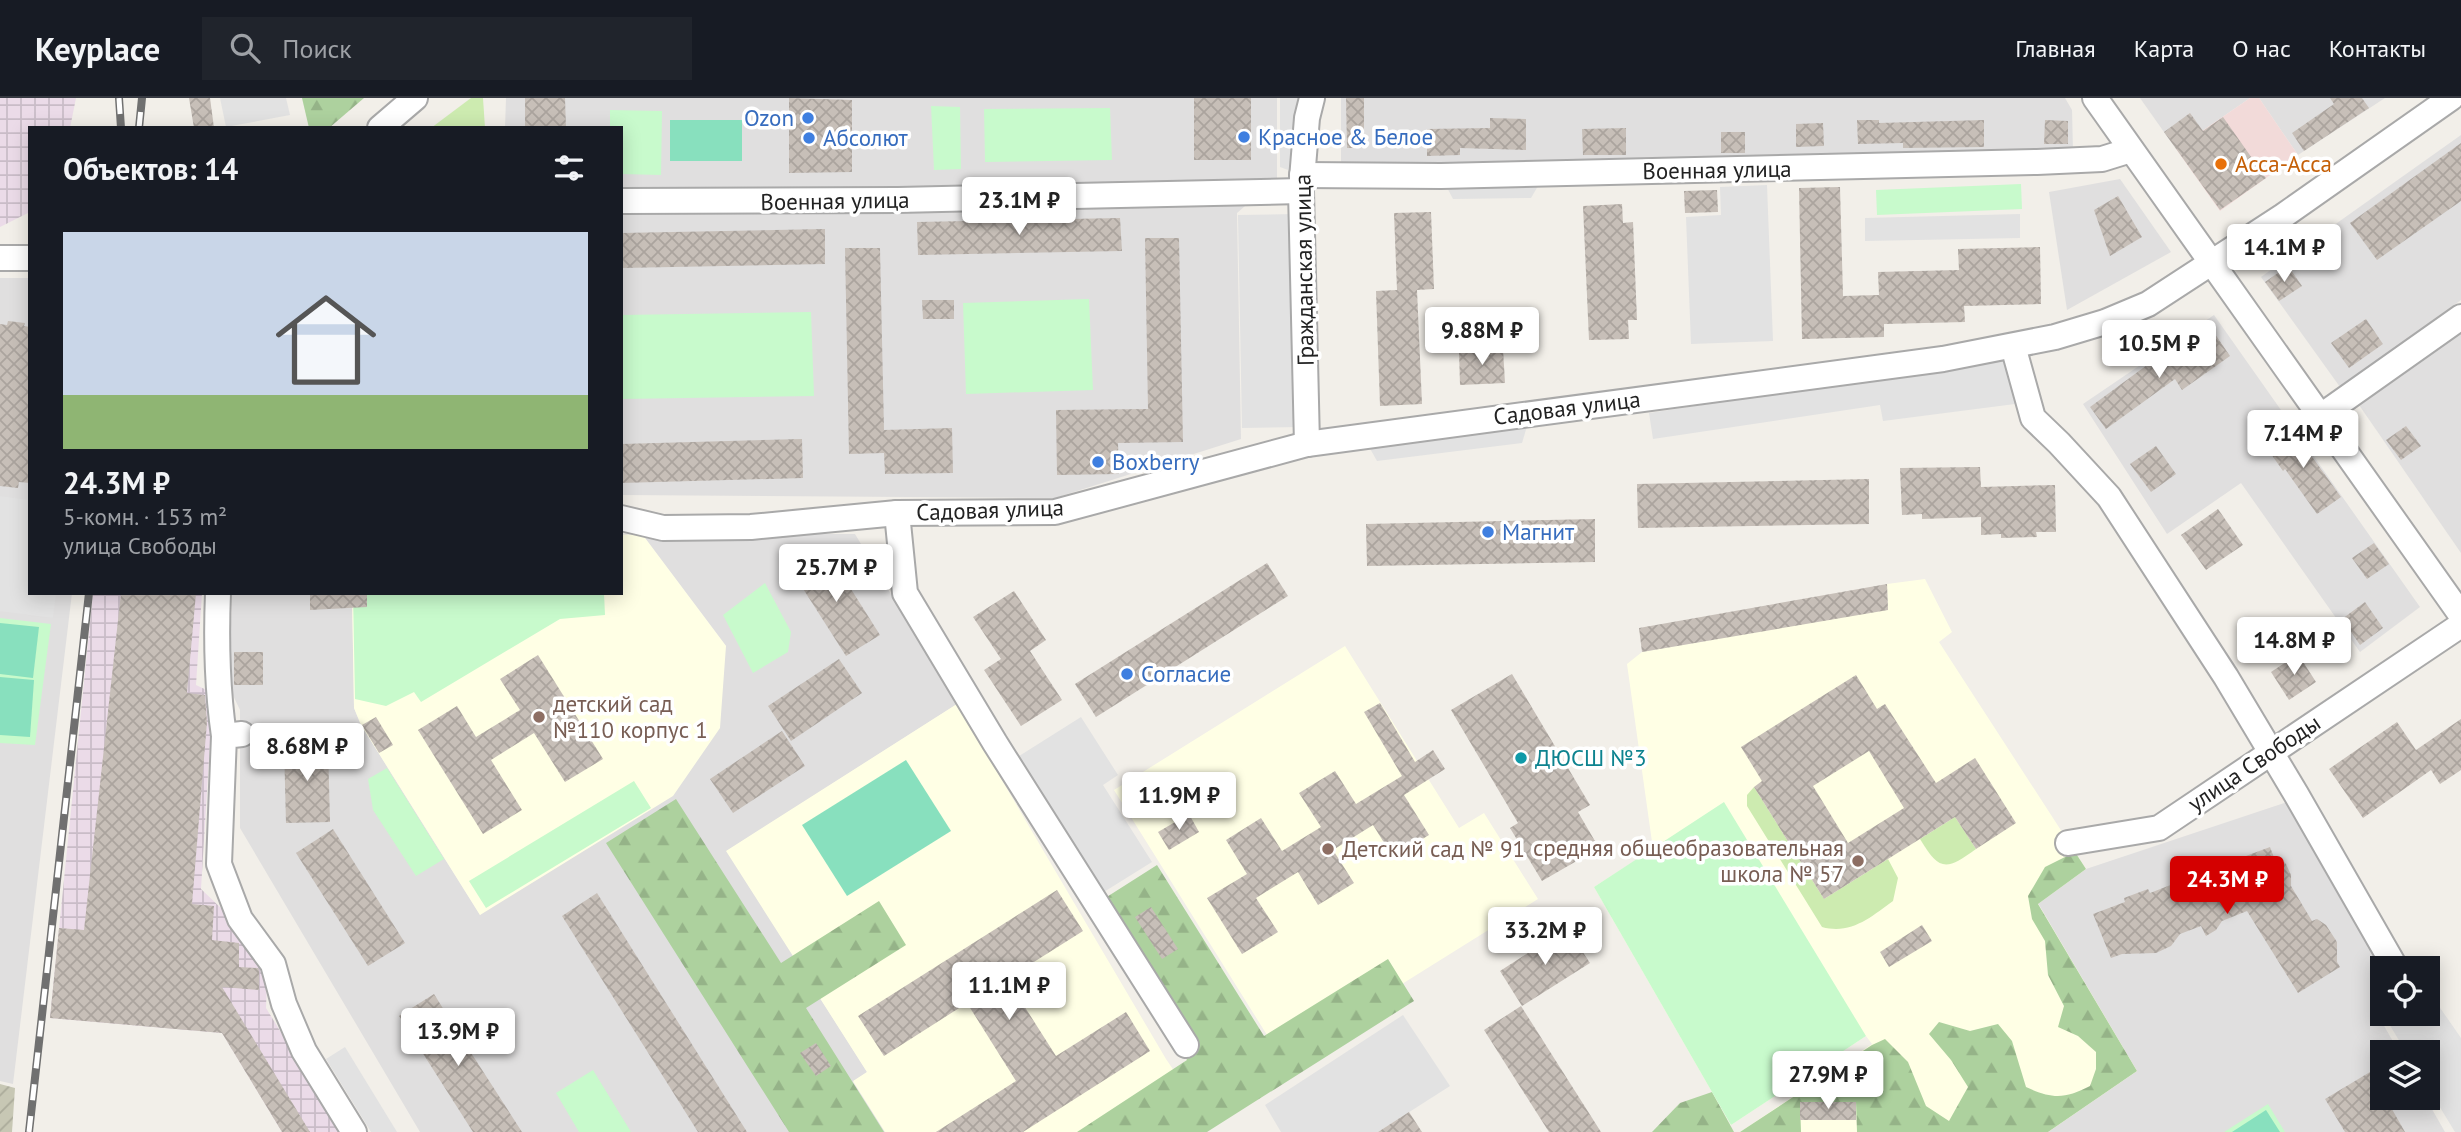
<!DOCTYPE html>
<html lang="ru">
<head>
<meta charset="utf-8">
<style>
	:root { --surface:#171b24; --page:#20242c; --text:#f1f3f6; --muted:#9ea1a6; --line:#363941; --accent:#d40000 }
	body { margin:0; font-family:"PT Sans",sans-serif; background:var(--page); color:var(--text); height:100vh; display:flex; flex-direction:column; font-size:26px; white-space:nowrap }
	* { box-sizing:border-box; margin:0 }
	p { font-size:23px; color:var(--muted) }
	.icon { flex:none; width:38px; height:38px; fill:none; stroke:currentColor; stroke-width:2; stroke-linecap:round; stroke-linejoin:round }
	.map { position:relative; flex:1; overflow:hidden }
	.side { position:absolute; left:28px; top:28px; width:595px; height:469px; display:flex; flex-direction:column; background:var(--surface); border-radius:0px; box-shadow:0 4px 18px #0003 }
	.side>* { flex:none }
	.tools { position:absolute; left:2370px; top:858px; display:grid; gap:14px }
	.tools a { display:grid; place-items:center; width:70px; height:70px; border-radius:0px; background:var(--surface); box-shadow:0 4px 18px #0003; font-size:35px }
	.price { position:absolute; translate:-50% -60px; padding:0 16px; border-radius:7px; background:#fff; color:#222; font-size:23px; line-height:46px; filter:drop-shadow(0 2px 4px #0008) }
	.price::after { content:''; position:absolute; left:50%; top:42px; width:21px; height:16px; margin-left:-10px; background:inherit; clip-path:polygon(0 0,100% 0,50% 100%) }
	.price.current { background:var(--accent); color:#fff }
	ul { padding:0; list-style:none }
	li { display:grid; align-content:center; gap:14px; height:371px; padding:0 35px }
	li span { display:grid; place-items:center; height:217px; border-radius:0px; color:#555 }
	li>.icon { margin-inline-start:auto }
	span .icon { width:126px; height:126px; fill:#fffc; stroke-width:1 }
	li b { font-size:30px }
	h2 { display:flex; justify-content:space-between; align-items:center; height:84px; padding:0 35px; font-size:30px }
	header { display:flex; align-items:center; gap:42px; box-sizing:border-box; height:98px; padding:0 35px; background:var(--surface); border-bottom:2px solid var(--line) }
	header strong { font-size:33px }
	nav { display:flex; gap:38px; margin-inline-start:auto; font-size:24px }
	.search { width:490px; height:63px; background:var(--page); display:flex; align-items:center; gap:18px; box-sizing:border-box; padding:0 24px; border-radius:0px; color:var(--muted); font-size:26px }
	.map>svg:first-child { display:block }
	.residential { fill:#e0dfdf }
	.commercial { fill:#f2dad9 }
	.industrial { fill:url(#industrial-grid) }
	.education { fill:#ffffe5 }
	.construction { fill:url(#construction-furrows) }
	.grass { fill:#cdebb0 }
	.forest { fill:url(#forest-firs) }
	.park { fill:#c8facc }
	.pitch { fill:#88e0be }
	.parking { fill:#e2e2e2 }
	.building { fill:url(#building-cross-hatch); fill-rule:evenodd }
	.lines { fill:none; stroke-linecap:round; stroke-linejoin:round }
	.minor-casing { stroke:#a9a9a9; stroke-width:28 }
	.minor { stroke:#fff; stroke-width:24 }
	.rail-casing { stroke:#707070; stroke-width:8 }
	.rail { stroke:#fff; stroke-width:5; stroke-dasharray:16; stroke-linecap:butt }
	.shop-dot { fill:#3f7fe0; stroke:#fff; stroke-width:2.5 }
	.food-dot { fill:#e8710a; stroke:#fff; stroke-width:2.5 }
	.education-dot { fill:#8d6e63; stroke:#fff; stroke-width:2.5 }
	.culture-dot { fill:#0f9aa8; stroke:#fff; stroke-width:2.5 }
	.labels { text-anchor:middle; stroke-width:7; stroke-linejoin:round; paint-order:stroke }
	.shop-label { font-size:23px; fill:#366cbe; stroke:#fff; text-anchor:start }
	.food-label { font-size:23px; fill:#c56008; stroke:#fff; text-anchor:start }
	.street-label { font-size:23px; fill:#222; stroke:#fff }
	.education-label { font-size:23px; fill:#785e54; stroke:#fff; text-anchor:start }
	.culture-label { font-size:23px; fill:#0d838f; stroke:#fff; text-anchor:start }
</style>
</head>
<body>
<header>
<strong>Keyplace</strong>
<div class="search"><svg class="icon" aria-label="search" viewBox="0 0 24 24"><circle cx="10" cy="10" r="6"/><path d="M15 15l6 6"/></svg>Поиск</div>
<nav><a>Главная</a><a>Карта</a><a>О нас</a><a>Контакты</a></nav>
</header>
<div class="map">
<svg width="2461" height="1034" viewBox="0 0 2461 1034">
	<defs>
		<pattern id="industrial-grid" width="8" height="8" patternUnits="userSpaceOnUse" patternTransform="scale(1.75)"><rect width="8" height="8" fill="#ebdbe8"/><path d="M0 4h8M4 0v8" fill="none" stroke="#c9bcc7"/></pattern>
		<pattern id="construction-furrows" width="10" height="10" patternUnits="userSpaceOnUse" patternTransform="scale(1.75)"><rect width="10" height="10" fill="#c7c7b4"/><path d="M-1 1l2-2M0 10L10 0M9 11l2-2" fill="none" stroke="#abab9a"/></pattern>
		<pattern id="forest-firs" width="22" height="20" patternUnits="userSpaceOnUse" patternTransform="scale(1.75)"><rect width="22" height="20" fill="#add19e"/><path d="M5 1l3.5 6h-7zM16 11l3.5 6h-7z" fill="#95b388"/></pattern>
		<pattern id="building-cross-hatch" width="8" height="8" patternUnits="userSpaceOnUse" patternTransform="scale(1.75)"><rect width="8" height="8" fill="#c7bfb8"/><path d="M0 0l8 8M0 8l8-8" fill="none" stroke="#aba49e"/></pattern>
	</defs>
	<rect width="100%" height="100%" fill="#f2efe9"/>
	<g class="residential">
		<path d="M506 0H1277V80L1237 115 1241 341 1055 400 621 397V30H505Z"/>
		<path d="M1341 0H2065L2072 12 2073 54 1341 66Z"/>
		<path d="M2140 0H2250L2176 51Z"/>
		<path d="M2259 0H2385L2298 57Z"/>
		<path d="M2461 37V202L2340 289 2261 179Z"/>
		<path d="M2120 81 2171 154 2067 212 2049 94Z"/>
		<path d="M0 180H30V495H72L13 986 0 983Z"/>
		<path d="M2214 217 2420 509 2360 554 2241 385 2167 436 2083 306Z"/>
		<path d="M2461 232V455L2357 304Z"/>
		<path d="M642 436H855L957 606 727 753 867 974 853 984 885 1034H420L240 730V612L229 589 232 495H352L354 610 361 627 480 817 726 548Z"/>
		<path d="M2293 702 2382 870V911L2379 919 2399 954H2382V999H2425L2445 1034H2048L2137 973 2038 805 2086 771Z"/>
	</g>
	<path class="commercial" d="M2250 0H2259L2298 57 2220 113 2176 51Z"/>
	<g class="industrial">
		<path d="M0 0H76L70 30H30V114L0 129Z"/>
		<path d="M93 495H202L196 587 213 595 201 791 268 855 266 910 342 1034H282L222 935 50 920Z"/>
	</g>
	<g class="education">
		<path d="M642 436 726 548 720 630 673 698 480 817 361 627 354 610 352 495H621V437Z"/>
		<path d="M1925 481 1952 534 1939 544 2086 771 2038 806 2137 973 2048 1034H1740L1872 946 1866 938 1731 1027 1594 789 1653 751 1627 566 1642 554 1888 511 1887 486Z"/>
		<path d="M1345 548 1459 730 1484 715 1538 801 1282 961 1114 692Z"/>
		<path d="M957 606 1166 961 1210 1026 1198 1034H885L853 983 867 974 726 753Z"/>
	</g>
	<path class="construction" d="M0 986 15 990 12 1034H0Z"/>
	<g class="grass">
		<path d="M471 0H483L485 30H431Z"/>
		<path d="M1754 689 1824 801 1888 761 1898 780 1893 803C1871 819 1851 837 1822 829L1747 708V697Z"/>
		<path d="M1955 719 1976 751C1946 773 1939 773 1920 741Z"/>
	</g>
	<g class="forest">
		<path d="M302 0H364L329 30H309Z"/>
		<path d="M676 701 781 865 879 803 906 847 806 910 884 1034H789L606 745Z"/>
		<path d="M2075 754 2086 771 2038 806 2137 973 2048 1034H1857L1856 1004H1800L1801 1034H1740L1872 947 1885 941 1908 964 1926 1008 1949 1023 1968 989 1951 962 1929 936 1939 924 1970 933 1998 926 2012 943 2026 989C2052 1001 2065 1001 2090 988L2096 971V954L2078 938 2058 929 2064 908 2048 877 2045 843 2032 821 2028 798 2045 769Z"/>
		<path d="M1157 767 1264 938 1388 861 1414 903 1207 1034H1077L1187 962 1091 809Z"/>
		<path d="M1712 994 1734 1034H1652L1680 1005Z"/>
	</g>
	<g class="park">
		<path d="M931 8 960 9 961 71 934 72Z"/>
		<path d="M1110 10 1112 62 985 64 984 11Z"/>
		<path d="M610 12 662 13 661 77 621 76V30H610Z"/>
		<path d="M2021 86 2022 111 1877 117 1876 92Z"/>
		<path d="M1089 201 1093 292 966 296 963 205Z"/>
		<path d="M811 214 814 298 621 301V217Z"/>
		<path d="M765 485 791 534 788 554 753 575 723 517Z"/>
		<path d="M353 495H604L605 517 560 521 421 604 414 594 386 608 355 601Z"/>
		<path d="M0 520 51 526 35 647 0 645Z"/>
		<path d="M387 670 444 761 416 778 373 712 368 681Z"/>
		<path d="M634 683 651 710 486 810 469 783Z"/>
		<path d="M1724 704 1866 938 1731 1027 1594 789Z"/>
		<path d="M593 972 631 1034H579L556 995Z"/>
		<path d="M2268 1006 2285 1034H2224Z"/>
	</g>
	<g class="pitch">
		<rect x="670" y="22" width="72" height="41"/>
		<path d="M0 525 39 529 33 580 0 576Z"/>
		<path d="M0 579 34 582 30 639 0 637Z"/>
		<path d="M906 662 951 733 847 798 802 727Z"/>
		<path d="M2266 1012 2280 1034H2232Z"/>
	</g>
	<g class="parking">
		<path d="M220 0H286L290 17 226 29Z"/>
		<path d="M1280 0H1299L1307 20 1302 77 1280 69Z"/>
		<path d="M1545 76 1531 100 1453 101 1441 78Z"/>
		<path d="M1767 87 1773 243 1691 246 1686 119 1721 117 1720 89Z"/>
		<path d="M1295 116 1299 329 1242 330 1238 117Z"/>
		<path d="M2020 116V140L1865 143V120Z"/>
		<path d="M2008 260 2015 306 1883 323 1880 307 1653 341 1649 315Z"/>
		<path d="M1531 315 1522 345 1377 363 1363 338Z"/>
		<path d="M0 398 30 402V495H56L53 520 0 513Z"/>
		<path d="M1081 619 1118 677 1103 687 1152 764 1099 797 1013 662Z"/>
		<path d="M2427 891 2461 940V1034H2455L2427 988V954H2406L2388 924 2394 915H2427Z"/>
		<path d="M1403 917 1450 988 1378 1034H1281L1265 1007Z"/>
		<path d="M345 949 397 1034H371L326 961Z"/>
	</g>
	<g class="building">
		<path d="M189 0H210L214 30H194Z"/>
		<path d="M525 0H565L566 30H525Z"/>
		<path d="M789 0 852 2V74L789 75Z"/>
		<rect x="1194" y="0" width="57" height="62"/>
		<path d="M1346 0H1364V50H1347Z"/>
		<path d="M2330 0H2362L2369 10 2304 53 2292 35 2334 6Z"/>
		<path d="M2190 15 2203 33 2223 19 2266 80 2220 112 2164 34Z"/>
		<path d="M1490 20 1526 21V52L1460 50V57L1427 58V31L1490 30Z"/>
		<path d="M1857 22H1879V25L1984 22V49L1903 50V45L1858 46Z"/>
		<path d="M2045 22 2068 23V46H2044Z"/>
		<path d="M1823 25 1824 48 1796 49V26Z"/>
		<path d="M1626 30V57H1583L1582 31Z"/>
		<rect x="1721" y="34" width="24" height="21"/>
		<path d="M2461 45V103L2377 162 2350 125Z"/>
		<path d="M1840 89 1843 198 1879 197 1878 174 1959 172 1958 151 2040 149 2041 206 1964 208 1965 224 1884 226V239L1802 241 1799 90Z"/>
		<path d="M1717 92 1718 114 1685 115 1684 93Z"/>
		<path d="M2118 98 2142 139 2110 158 2094 112Z"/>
		<path d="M1622 106 1623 125 1633 124 1637 222H1628L1629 241 1589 242 1583 108Z"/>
		<path d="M1431 114 1434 191 1417 192 1422 306 1380 308 1376 193 1397 192 1394 115Z"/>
		<path d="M1120 120 1122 153 918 157 917 124Z"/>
		<path d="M825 131V166L621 170V135Z"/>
		<path d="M1145 140H1179L1183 344 1118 345 1119 376 1057 377 1056 312 1148 311Z"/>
		<path d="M845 150H880L884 332 952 330 953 375 885 376 884 355 849 356Z"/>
		<path d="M2288 168 2302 188 2279 203 2265 184Z"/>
		<path d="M922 202H954V221H923Z"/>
		<path d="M2366 221 2383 246 2349 270 2331 245Z"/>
		<path d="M8 223 25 225 24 228 30 229V385L19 384 18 390 0 388V226L7 227Z"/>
		<path d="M2215 236 2230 258 2182 292 2175 281 2106 331 2090 309 2158 259 2164 267 2177 258 2179 261Z"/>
		<path d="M1503 251 1505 285 1460 287 1459 253Z"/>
		<path d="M2290 328 2341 399 2317 416 2285 371 2283 373 2264 346Z"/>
		<path d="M2406 328 2421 348 2401 362 2386 342Z"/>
		<path d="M802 341 803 380 621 385V346Z"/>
		<path d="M2156 348 2176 376 2151 394 2130 366Z"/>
		<path d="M1980 369 1981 389 2055 387 2056 434H2036L2037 439 2001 440V436L1981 437V419L1922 421V416L1902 417 1900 370Z"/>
		<path d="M1869 381V426L1638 430 1637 386Z"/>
		<path d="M2218 411 2243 447 2206 472 2181 437Z"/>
		<path d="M1595 421V464L1367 468 1366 426Z"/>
		<path d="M2374 445 2389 466 2367 481 2352 460Z"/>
		<path d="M827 453 880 537 846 558 793 475Z"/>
		<path d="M1267 465 1288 498 1096 619 1075 586Z"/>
		<path d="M1887 486 1888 512 1642 554 1639 530Z"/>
		<path d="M1014 493 1046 542 1030 553 1062 602 1021 628 984 572 1001 561 973 519Z"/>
		<path d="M121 495H196L187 595 205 597 207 624 192 806 214 808 212 842 239 845V869L258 870 259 873V892L222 889 310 1034H282L222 935 50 920 59 830 84 832Z"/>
		<path d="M310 495H367V509L310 512Z"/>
		<path d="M2365 504 2383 530 2360 547 2342 521Z"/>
		<rect x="234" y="554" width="29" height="33"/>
		<path d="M2298 556 2316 584 2289 602 2271 574Z"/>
		<path d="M538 557 603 661 565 684 534 635 491 662 522 712 483 736 418 632 457 608 476 639 520 612 500 581Z"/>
		<path d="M839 561 862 595 791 643 768 608Z"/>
		<path d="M1512 576 1590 707 1578 714 1599 750 1542 783 1510 730 1518 725 1451 612Z"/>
		<path d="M1856 577 1877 611 1885 606 1936 685 1975 660 2016 725 1976 751 1955 719 1824 801 1754 689 1762 683 1741 649ZM1869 653 1904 710 1848 745 1813 688Z"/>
		<path d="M1380 605 1415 664 1433 652 1445 671 1404 697 1429 737 1393 759 1373 727 1333 752 1354 785 1318 807 1298 774 1256 800 1278 834 1242 856 1207 800 1247 776 1226 742 1261 720 1282 753 1321 729 1299 695 1335 673 1356 706 1402 678 1364 614Z"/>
		<path d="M376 619 393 647 379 655 362 627Z"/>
		<path d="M2461 621V672L2440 686 2431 672 2363 720 2329 671 2397 624 2416 652Z"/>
		<path d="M782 633 805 668 733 715 710 681Z"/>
		<path d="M328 646 330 724 286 725 284 647Z"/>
		<path d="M1189 716 1199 734 1169 752 1158 734Z"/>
		<path d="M333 731 405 845 368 868 296 755Z"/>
		<path d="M2270 749 2275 762 2279 759 2286 766 2291 777V788L2312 823 2317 821 2326 827 2337 844V864L2340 869 2298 895 2247 813 2222 823 2216 832 2206 838 2201 828 2180 836 2171 848 2156 855 2122 856 2111 860 2093 816 2125 804 2124 800 2148 791 2150 795 2204 774 2202 770 2228 760 2230 764Z"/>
		<path d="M1057 792 1083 833 1007 881 1056 958 1126 914 1150 953 1023 1034H936L1016 983 967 905 884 958 858 918Z"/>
		<path d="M597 795 747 1034H698L562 818Z"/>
		<path d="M1151 809 1178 851 1162 861 1135 819Z"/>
		<path d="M1922 827 1932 843 1889 869 1880 854Z"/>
		<path d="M1567 830 1590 865 1522 908 1500 873Z"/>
		<path d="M434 896 466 947 522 1034H473L399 918Z"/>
		<path d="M1521 908 1601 1034H1549L1484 932Z"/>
		<path d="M816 945 831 968 816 978 800 955Z"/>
		<path d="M2370 974 2382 994V999H2385L2405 1034H2345L2325 1001Z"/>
		<rect x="1800" y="1004" width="56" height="18"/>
		<path d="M1409 1014 1422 1034H1378Z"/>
	</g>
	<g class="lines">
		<g class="minor-casing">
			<g id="minor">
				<path d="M2095 0 2461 517"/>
				<path d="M380 30 415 0"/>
				<path d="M1302 77 1441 78 2037 64 2102 61 2131 52"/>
				<path d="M621 103 898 102 1301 93"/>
				<path d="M0 160H30"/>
				<path d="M2013 248 2033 320 2059 345 2109 399 2226 579 2296 696 2394 867"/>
				<path d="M2321 318 2461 219"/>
				<path d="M1307 346 1301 93 1307 20 1312 0"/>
				<path d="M897 415 905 495 995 645 1186 947"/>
				<path d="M621 420 663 430 751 429 897 415 1055 414 1307 346 1943 261 2055 239 2105 224 2148 206 2283 118 2451 0"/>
				<path d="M218 495C216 544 217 590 224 638"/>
				<path d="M242 636 224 638 219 766 240 821 273 866 284 906 304 953 354 1034"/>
				<path d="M2068 745 2159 730 2461 527"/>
			</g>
		</g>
		<use href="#minor" class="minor"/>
		<g class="rail-casing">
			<g id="rail">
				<path d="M119 0 121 30"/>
				<path d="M139 30 142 0"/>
				<path d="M29 1034 89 495"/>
			</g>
		</g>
		<use href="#rail" class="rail"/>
	</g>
	<g class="shop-dot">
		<circle cx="808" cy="20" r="7"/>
		<circle cx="1244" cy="39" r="7"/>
		<circle cx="809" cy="40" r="7"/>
		<circle cx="1098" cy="364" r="7"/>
		<circle cx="1488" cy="434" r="7"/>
		<circle cx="1127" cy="576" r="7"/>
	</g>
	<circle class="food-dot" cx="2221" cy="66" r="7"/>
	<g class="education-dot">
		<circle cx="539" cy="619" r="7"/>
		<circle cx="1328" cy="751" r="7"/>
		<circle cx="1858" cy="763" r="7"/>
	</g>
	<circle class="culture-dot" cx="1521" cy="660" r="7"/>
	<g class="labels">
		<g class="shop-label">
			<text x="794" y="28" text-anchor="end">Ozon</text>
			<text x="1258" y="47">Красное &amp; Белое</text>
			<text x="823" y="48">Абсолют</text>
			<text x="1112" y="372">Boxberry</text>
			<text x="1502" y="442">Магнит</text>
			<text x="1141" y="584">Согласие</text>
		</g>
		<g class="food-label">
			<text x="2235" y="74">Асса-Асса</text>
		</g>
		<g class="street-label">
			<text transform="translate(1717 72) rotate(-1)" y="8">Военная улица</text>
			<text transform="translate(835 103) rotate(-1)" y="8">Военная улица</text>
			<text transform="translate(1304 172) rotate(-91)" y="8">Гражданская улица</text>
			<text transform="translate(1567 310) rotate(-7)" y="8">Садовая улица</text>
			<text transform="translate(990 412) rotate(-2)" y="8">Садовая улица</text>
			<text transform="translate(2254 665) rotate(-34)" y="8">улица Свободы</text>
		</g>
		<g class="education-label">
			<text x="553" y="614">детский сад<tspan x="553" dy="26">№110 корпус 1</tspan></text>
			<text x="1844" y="758" text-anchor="end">средняя общеобразовательная<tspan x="1844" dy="26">школа № 57</tspan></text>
			<text x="1342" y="759">Детский сад № 91</text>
		</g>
		<g class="culture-label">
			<text x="1535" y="668">ДЮСШ №3</text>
		</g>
	</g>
</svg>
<div class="tools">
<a><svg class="icon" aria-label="locate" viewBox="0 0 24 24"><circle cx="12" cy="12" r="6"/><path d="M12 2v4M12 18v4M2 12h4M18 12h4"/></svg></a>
<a><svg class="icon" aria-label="layers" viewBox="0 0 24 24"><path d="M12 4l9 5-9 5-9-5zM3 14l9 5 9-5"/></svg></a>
</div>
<b class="price" style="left:1019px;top:139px">23.1M ₽</b>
<b class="price" style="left:2284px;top:186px">14.1M ₽</b>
<b class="price" style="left:1482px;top:269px">9.88M ₽</b>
<b class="price" style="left:2159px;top:282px">10.5M ₽</b>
<b class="price" style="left:2303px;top:372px">7.14M ₽</b>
<b class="price" style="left:836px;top:506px">25.7M ₽</b>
<b class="price" style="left:2294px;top:579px">14.8M ₽</b>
<b class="price" style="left:307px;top:685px">8.68M ₽</b>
<b class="price" style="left:1179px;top:734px">11.9M ₽</b>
<b class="price current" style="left:2227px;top:818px">24.3M ₽</b>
<b class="price" style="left:1545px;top:869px">33.2M ₽</b>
<b class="price" style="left:1009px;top:924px">11.1M ₽</b>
<b class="price" style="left:458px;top:970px">13.9M ₽</b>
<b class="price" style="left:1828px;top:1013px">27.9M ₽</b>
<section class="side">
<h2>Объектов: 14<svg class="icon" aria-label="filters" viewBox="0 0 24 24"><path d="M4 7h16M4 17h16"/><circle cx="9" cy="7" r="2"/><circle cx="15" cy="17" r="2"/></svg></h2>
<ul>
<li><span style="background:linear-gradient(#c9d6e8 75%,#8fb573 0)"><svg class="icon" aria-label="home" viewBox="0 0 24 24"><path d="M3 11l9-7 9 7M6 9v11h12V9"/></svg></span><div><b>24.3M ₽</b><p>5-комн. · 153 m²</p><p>улица Свободы</p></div></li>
</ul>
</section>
</div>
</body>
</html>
